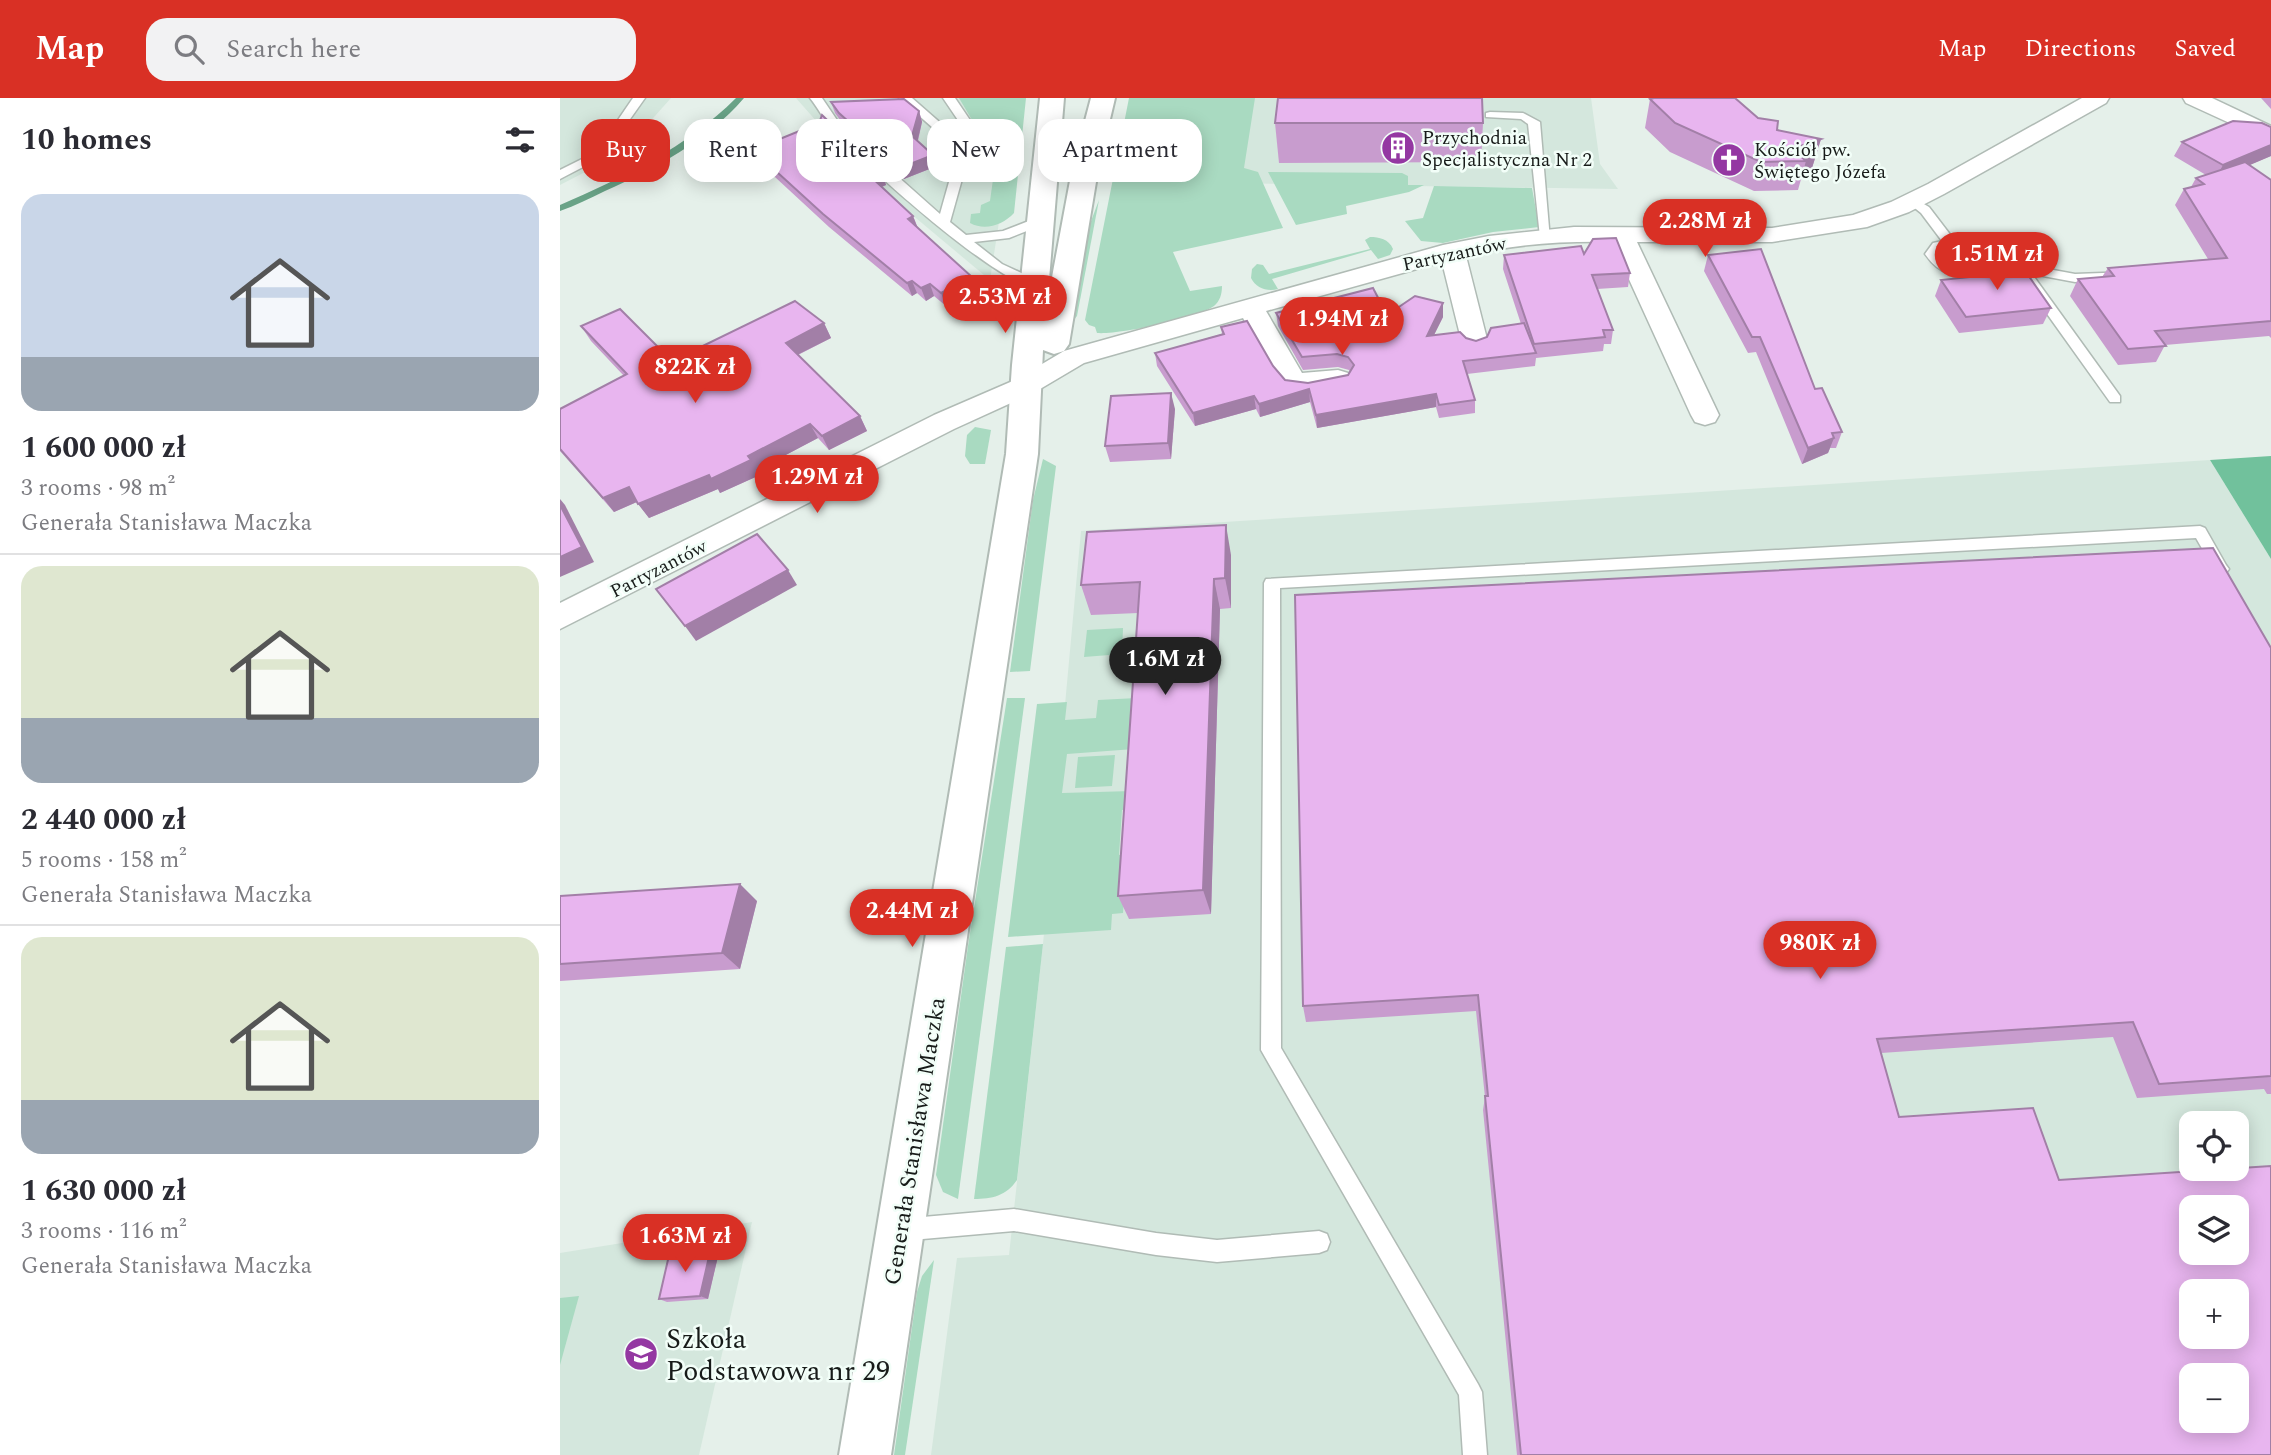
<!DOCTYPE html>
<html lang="en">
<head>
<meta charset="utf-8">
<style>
	:root { --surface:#fff; --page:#f2f2f3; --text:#2b2b33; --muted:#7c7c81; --line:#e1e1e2; --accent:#d93025 }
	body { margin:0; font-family:Spectral,serif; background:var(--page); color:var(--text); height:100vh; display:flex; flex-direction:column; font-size:26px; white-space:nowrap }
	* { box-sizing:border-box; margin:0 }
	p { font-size:23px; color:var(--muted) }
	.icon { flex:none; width:38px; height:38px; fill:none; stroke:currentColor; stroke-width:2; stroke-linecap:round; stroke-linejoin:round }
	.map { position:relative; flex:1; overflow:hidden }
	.details { display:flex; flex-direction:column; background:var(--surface); width:560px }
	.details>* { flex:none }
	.banner { position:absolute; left:21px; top:21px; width:665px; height:63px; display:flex; gap:14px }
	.buttons { position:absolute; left:1619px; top:1013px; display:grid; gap:14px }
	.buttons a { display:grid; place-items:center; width:70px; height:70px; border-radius:14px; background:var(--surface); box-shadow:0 4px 18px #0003; font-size:35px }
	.price { position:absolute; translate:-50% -60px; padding:0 16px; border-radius:24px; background:var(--accent); color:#fff; font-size:23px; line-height:46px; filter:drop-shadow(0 2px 4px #0008) }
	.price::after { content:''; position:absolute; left:50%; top:42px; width:21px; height:16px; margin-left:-10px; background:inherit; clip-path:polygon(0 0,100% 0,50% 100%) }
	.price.selected { background:#222; color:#fff }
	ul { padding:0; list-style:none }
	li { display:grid; align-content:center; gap:14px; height:371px; padding:0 21px }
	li+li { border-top:2px solid var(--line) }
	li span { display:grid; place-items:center; height:217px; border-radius:21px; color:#555 }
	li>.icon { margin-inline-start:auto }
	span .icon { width:126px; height:126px; fill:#fffc; stroke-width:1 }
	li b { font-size:30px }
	h2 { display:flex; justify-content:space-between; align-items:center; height:84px; padding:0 21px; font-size:30px }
	.pill { padding:0 24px; border-radius:21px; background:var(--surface); box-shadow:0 4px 18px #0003; font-size:24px; line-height:63px }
	.pill.selected { background:var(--accent); color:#fff }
	header { display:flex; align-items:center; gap:42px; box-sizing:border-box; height:98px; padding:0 35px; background:var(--accent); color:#fff }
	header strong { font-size:33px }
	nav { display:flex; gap:38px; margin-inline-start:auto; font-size:24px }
	.search { width:490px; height:63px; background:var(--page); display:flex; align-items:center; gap:18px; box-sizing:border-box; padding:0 24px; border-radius:21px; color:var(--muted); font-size:26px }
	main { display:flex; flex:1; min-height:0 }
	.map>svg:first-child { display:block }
	.built { fill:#d4e7dd; fill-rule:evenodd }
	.green { fill:#a9dac1 }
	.forest { fill:#71c19c }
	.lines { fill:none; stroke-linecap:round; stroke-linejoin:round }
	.stream { fill:#69a387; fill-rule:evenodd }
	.service-casing { stroke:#b0bbb5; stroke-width:3 }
	.minor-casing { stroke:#b0bbb5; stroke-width:3 }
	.secondary-casing { stroke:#b0bbb5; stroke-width:4 }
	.service { fill:#fff; fill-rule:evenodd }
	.minor { fill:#fff; fill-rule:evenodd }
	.secondary { fill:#fff; fill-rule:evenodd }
	.wall { fill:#c89cce }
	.shaded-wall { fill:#a27fa7 }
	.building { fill:#e8b5ef; stroke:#a27fa7; stroke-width:2; fill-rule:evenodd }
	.labels { text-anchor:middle; stroke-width:5; stroke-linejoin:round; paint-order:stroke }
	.far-poi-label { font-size:19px; fill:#171b19; stroke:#f2fef8; text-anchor:start }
	.far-street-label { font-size:19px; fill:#171b19; stroke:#f2fef8 }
	.street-label { font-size:23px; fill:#171b19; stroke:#f2fef8 }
	.near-poi-label { font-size:28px; fill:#171b19; stroke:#f2fef8; text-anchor:start }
</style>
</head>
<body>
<header>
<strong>Map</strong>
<div class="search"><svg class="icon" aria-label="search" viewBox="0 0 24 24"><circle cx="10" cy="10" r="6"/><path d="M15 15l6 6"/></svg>Search here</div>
<nav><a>Map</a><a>Directions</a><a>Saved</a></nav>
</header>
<main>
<section class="details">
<h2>10 homes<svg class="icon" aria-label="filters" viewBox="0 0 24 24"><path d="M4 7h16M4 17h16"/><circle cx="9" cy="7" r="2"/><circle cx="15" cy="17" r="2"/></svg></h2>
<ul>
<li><span style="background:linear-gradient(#c9d6e8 75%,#9aa5b1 0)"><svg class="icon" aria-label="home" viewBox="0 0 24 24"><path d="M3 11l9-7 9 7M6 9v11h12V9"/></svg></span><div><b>1 600 000 zł</b><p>3 rooms · 98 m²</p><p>Generała Stanisława Maczka</p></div></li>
<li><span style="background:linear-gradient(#dfe7d0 70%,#9aa5b1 0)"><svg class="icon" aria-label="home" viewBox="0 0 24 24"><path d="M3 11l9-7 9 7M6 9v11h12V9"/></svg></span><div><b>2 440 000 zł</b><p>5 rooms · 158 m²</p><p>Generała Stanisława Maczka</p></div></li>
<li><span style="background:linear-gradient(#dfe7d0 75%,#9aa5b1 0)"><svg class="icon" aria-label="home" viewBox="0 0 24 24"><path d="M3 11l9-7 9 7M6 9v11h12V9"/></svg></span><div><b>1 630 000 zł</b><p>3 rooms · 116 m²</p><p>Generała Stanisława Maczka</p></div></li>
</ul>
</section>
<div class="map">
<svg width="1711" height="1357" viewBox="0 0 1711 1357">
	<rect width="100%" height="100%" fill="#e5f0ea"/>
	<g class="built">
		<path d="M0 0H111L62 55 0 87Z"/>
		<path d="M236 0H411L446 79 430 182 301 74Z"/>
		<path d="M663 0H1031L1040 66 1058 91 655 85Z"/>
		<path d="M1650 362 1711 461V1357H371L397 1160 449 1157 483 846 521 433ZM1631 1026H1676V1071H1631ZM1631 1110H1676V1155H1631ZM1631 1194H1676V1239H1631ZM1631 1278H1676V1323H1631Z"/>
		<path d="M192 1124 139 1357H0V1155Z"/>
	</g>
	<g class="green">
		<path d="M399 0H466L454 115C443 127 425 133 410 125L411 116 420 115 421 107 430 103 435 67 420 66 426 41 417 40 418 32Z"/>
		<path d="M569 0H695L684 70 698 74 723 130 613 154 630 193 662 188C662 196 660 203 654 208 637 220 559 237 537 235L535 229 529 227 525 222Z"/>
		<path d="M708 74 842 75 848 78V87H864L849 94 786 108 787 116 736 127Z"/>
		<path d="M874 88 972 90 979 129 933 134 883 145 861 143 845 123 863 120Z"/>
		<path d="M539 102 517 218 513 223C506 191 527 133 539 102Z"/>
		<path d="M810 139C819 139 829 141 833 151L830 157 818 161 811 152 712 181 718 191C707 194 696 190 691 180L692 171 697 166 703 167 709 176 810 151 805 142Z"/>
		<path d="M415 329 431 332 425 366H410L405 358 407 337Z"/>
		<path d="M483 361 496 368 470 573 450 574 473 402Z"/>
		<path d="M563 530 562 556 524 559 527 532Z"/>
		<path d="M447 600H465L398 1101 383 1094 376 1077 408 848Z"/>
		<path d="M577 600 574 651 507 656 502 695 572 693 571 711 562 712 559 757H567L563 815 552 816 551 832 448 839 477 606 507 604 505 622 536 620 538 602Z"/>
		<path d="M555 657 552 688 515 690 518 659Z"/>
		<path d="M483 846 457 1082C446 1098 432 1101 414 1101L446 849Z"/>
		<path d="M374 1162 345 1357H334L357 1194 362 1178Z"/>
		<path d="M19 1198 0 1267V1200Z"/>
	</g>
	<path class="forest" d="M1711 358V461L1650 362Z"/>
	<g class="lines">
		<path class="stream" d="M176 0H184C147 43 96 70 45 93 30 100 15 108 0 113V107C64 79 126 50 176 0Z"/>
		<g class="service-casing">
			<g id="service">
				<path d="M73 0H85L44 58 0 81V72L36 54Z"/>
				<path d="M250 0H262L281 28 380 116 398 52 339 0H352L401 43 404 31 383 0H395L416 31 390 124 406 137 443 133 479 119H487V125L449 140 414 144 442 166 481 184V190C447 196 297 61 272 31 264 22 258 10 250 0Z"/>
				<path d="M930 14 963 15 980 24 990 142H982L980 139 968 26 961 21 926 19V15Z"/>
				<path d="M1352 99 1369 109 1395 143 1404 144 1421 155 1451 159 1461 166 1515 176 1570 174 1571 177 1565 181 1515 184 1472 176 1560 298V304H1550L1460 178 1443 165 1424 163 1422 170C1397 181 1381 179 1365 156L1373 145 1382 143 1361 115 1346 103ZM1381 151H1397L1412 160V165C1397 171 1387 169 1377 156Z"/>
				<path d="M1640 428 1645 430 1666 467 1669 471 1666 475H1656L1636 440 720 490 721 950 918 1286 922 1294 927 1357H903L899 1297 701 952 704 485 706 481Z"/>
				<path d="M454 1111 596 1135 657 1142 759 1133 767 1136 770 1144 767 1152 759 1155 657 1164 596 1157 454 1133 340 1143 332 1140 329 1132 332 1124 340 1121Z"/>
			</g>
		</g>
		<g class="minor-casing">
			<g id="minor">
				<path d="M1522 0H1549L1546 5 1384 96 1349 114 1307 129 1212 144H1077L1159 317 1155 324 1145 327 1135 324 1131 317 1052 144C1004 143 953 146 906 158L928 245 924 251 915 254 906 251 902 245 882 164 706 213 742 275 778 272 788 275 792 281 788 287C772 292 742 300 727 292 716 285 691 234 683 220L524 265 475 294 394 331 0 531V505L374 317 455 282 504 253 883 147 929 138 1014 129 1212 130 1293 117 1331 104 1368 86Z"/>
				<path d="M1623 0H1652L1711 28V44L1626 5Z"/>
			</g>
		</g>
		<g class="secondary-casing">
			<path id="secondary" d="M480 0H504L487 206 512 72 531 0H555L538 72 509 246 504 253 494 256 483 252 478 356 331 1357H279L446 356 452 267Z"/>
		</g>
		<use href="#service" class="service"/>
		<use href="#minor" class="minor"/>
		<use href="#secondary" class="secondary"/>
	</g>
	<g class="wall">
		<path d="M1701 0H1711V11Z"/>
		<path d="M1090 1 1198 20 1217 32 1261 41 1252 70 1243 74 1238 92 1194 93 1110 54 1085 30Z"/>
		<path d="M271 4 359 13 362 24 358 43 377 68 344 81 283 26 275 15Z"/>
		<path d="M715 25H923L921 64 719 65Z"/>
		<path d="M1711 29V58L1689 67 1711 82V240L1709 238 1605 247 1596 264 1558 267 1510 198 1518 181 1542 179 1548 170 1648 161 1615 107 1624 91 1631 89 1636 80 1646 77 1614 58 1622 44Z"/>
		<path d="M210 45 322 75 326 87 322 89 353 118 358 130 412 179 416 192 386 208 374 198 366 203 357 195 352 198 269 129 201 66 195 54 212 48Z"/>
		<path d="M1024 156 1070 175 1068 189 1037 191 1053 232 1051 246H1044L1043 253 976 260 975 268 907 276 915 302V315L879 320 876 309 757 330 750 304 700 319 696 311 635 328 597 268 595 255 662 236 661 229 713 268 725 282 748 285 788 277 790 274 789 272 778 269 743 272 718 228 716 215 883 219 874 237 906 240 916 243 961 226 943 171 944 157Z"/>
		<path d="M1148 157 1255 291 1282 334 1276 350H1270L1268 355 1242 366 1196 254 1188 255 1144 173Z"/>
		<path d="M1422 168 1491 210 1483 226 1399 235 1375 198 1381 182 1418 178Z"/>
		<path d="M264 225 271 240 238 257 300 318 307 333 269 352 258 340 197 372 200 377 160 395 158 391 89 420 77 404 54 414 0 353V311L64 278 31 243 21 228 112 263Z"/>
		<path d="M615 311 611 361 550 364 545 348Z"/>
		<path d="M671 457V510L660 511 651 816 569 821 558 798 578 515 531 517 521 487Z"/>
		<path d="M1711 550V996H1707L1704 991 1577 1000 1553 939 1321 955 1339 1019 1499 1082 1711 1357H957L923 1012 925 999 916 913 746 924 743 908Z"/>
		<path d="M0 798 197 803 180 871 0 883Z"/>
		<path d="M151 1150 159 1154 148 1201 107 1204 99 1201Z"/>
	</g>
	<g class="shaded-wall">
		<path d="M359 13 362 24 356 49 352 38Z"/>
		<path d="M1261 41 1252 70 1243 74 1246 63 1232 51Z"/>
		<path d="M1711 47V58L1655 82 1663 67Z"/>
		<path d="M373 57 377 68 344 81 340 70Z"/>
		<path d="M322 75 326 87 316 91 311 79Z"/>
		<path d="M353 118 358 131 348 121Z"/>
		<path d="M412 179 416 192 386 208 381 195Z"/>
		<path d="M352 183 357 195 352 198 347 185Z"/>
		<path d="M370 186 374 198 366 203 361 190Z"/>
		<path d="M883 205V219L867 251V238Z"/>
		<path d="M264 225 271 240 233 259 226 245Z"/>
		<path d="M749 291 750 304 700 319 699 306Z"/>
		<path d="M611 295 615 311 611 361 608 345Z"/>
		<path d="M876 296V309L757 330 756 317Z"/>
		<path d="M694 298 696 311 635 328 633 315Z"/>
		<path d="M300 318 307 333 269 352 262 338Z"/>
		<path d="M250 326 258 340 197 372 200 377 160 395 158 391 89 420 78 406 188 358Z"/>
		<path d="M1274 340 1268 355 1242 366 1248 350Z"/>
		<path d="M69 389 79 403 54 414 43 400Z"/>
		<path d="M0 401 5 407 34 464 0 479Z"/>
		<path d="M666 427 671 457V510L665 480Z"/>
		<path d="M228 472 237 487 136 543 125 528Z"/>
		<path d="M654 481 660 511 651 816 643 792Z"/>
		<path d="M180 786 197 803 180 871 162 855Z"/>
		<path d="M151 1150 159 1154 148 1201 140 1198Z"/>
	</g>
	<g class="building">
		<path d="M718 0H922L923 25H715Z"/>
		<path d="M1094 0H1175L1198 20 1218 23 1217 32 1261 41 1232 51 1246 63 1201 64 1115 25 1090 1Z"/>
		<path d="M344 1 359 13 352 38 373 57 340 70 279 15 271 4Z"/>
		<path d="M262 17 322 75 311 79 353 118 348 121 412 179 381 195 370 186 361 190 352 183 347 185 263 116 195 54 213 47 210 45 259 25Z"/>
		<path d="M1673 23 1702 25 1711 29V47L1663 67 1622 44Z"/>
		<path d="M1685 64 1711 82V223L1595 233 1606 248 1568 251 1518 181 1554 178 1548 170 1667 160 1624 91 1644 86 1636 80Z"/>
		<path d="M1056 140 1070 175 1032 177 1053 232H1043L1045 239 974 246 944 157 1021 148 1024 156 1033 141Z"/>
		<path d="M1201 151 1255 291 1262 290 1282 334 1272 335 1274 340 1248 350 1200 239H1192L1148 157Z"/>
		<path d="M1459 164 1491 210 1406 219 1381 182 1429 177 1422 168Z"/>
		<path d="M813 190 827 217 855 198 883 205 867 238 900 234 906 240 916 243 927 239 931 230 964 225 976 255 903 263 915 302 879 307 876 296 756 317 749 291 699 306 694 298 633 315 595 255 664 236 661 229 687 223 713 268 725 282 748 285 788 277 794 267 788 259 777 256 742 259 716 215Z"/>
		<path d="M235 203 264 225 226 245 300 318 262 338 250 326 188 358 191 362 151 381 149 377 78 406 69 389 43 400 0 351V311L67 276 21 228 60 211 112 263Z"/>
		<path d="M611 295 608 345 545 348 551 298Z"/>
		<path d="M0 407 22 449 0 459Z"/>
		<path d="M666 427 665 480 654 481 643 792 558 798 580 484 521 487 527 434Z"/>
		<path d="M197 436 228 472 125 528 96 491Z"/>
		<path d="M1653 450 1711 550V978L1599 986 1573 924 1317 941 1339 1019 1473 1010 1499 1082 1711 1068V1357H961L925 998H928L918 897 743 908 735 497ZM1631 1110H1676V1155H1631ZM1631 1194H1676V1239H1631ZM1631 1278H1676V1323H1631Z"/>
		<path d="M180 786 162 855 0 866V798Z"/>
		<path d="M151 1150 140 1198 99 1201 110 1153Z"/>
	</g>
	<defs>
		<g id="building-disc" transform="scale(1.75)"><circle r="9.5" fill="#9438a2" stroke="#f2fef8"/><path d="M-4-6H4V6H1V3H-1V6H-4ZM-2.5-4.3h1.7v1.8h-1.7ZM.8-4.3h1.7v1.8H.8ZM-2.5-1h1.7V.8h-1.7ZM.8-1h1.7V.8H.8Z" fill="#fff"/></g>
		<g id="church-disc" transform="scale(1.75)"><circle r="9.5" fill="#9438a2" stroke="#f2fef8"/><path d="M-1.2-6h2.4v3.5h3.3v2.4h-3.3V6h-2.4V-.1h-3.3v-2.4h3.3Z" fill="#fff"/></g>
		<g id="school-disc" transform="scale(1.75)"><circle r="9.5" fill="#9438a2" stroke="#f2fef8"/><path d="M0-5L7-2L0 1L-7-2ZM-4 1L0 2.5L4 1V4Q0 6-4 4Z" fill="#fff"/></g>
	</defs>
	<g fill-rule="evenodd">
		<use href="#building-disc" x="838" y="50"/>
		<use href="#church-disc" x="1169" y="62"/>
		<use href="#school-disc" x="81" y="1256"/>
	</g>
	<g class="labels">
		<g class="far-poi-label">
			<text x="862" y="46">Przychodnia<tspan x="862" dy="22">Specjalistyczna Nr 2</tspan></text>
			<text x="1194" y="58">Kościół pw.<tspan x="1194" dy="22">Świętego Józefa</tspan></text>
		</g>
		<g class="far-street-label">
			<text transform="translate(894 155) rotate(-12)" y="7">Partyzantów</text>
			<text transform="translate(98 470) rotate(-27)" y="7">Partyzantów</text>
		</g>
		<g class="street-label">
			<text transform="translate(354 1043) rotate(-81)" y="8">Generała Stanisława Maczka</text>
		</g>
		<g class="near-poi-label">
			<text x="106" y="1250">Szkoła<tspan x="106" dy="32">Podstawowa nr 29</tspan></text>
		</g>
	</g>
</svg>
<div class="buttons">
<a><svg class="icon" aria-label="locate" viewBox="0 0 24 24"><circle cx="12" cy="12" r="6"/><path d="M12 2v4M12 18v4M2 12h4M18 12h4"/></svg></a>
<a><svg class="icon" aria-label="layers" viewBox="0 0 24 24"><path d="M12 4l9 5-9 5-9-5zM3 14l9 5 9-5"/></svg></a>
<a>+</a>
<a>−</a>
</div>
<b class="price" style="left:1145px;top:161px">2.28M zł</b>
<b class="price" style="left:1437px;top:194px">1.51M zł</b>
<b class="price" style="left:445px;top:237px">2.53M zł</b>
<b class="price" style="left:782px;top:259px">1.94M zł</b>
<b class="price" style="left:135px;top:307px">822K zł</b>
<b class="price" style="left:257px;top:417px">1.29M zł</b>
<b class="price selected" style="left:605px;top:599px">1.6M zł</b>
<b class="price" style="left:352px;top:851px">2.44M zł</b>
<b class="price" style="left:1260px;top:883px">980K zł</b>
<b class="price" style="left:125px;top:1176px">1.63M zł</b>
<div class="banner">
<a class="pill selected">Buy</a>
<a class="pill">Rent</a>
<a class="pill">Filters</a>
<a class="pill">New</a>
<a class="pill">Apartment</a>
</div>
</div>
</main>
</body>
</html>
